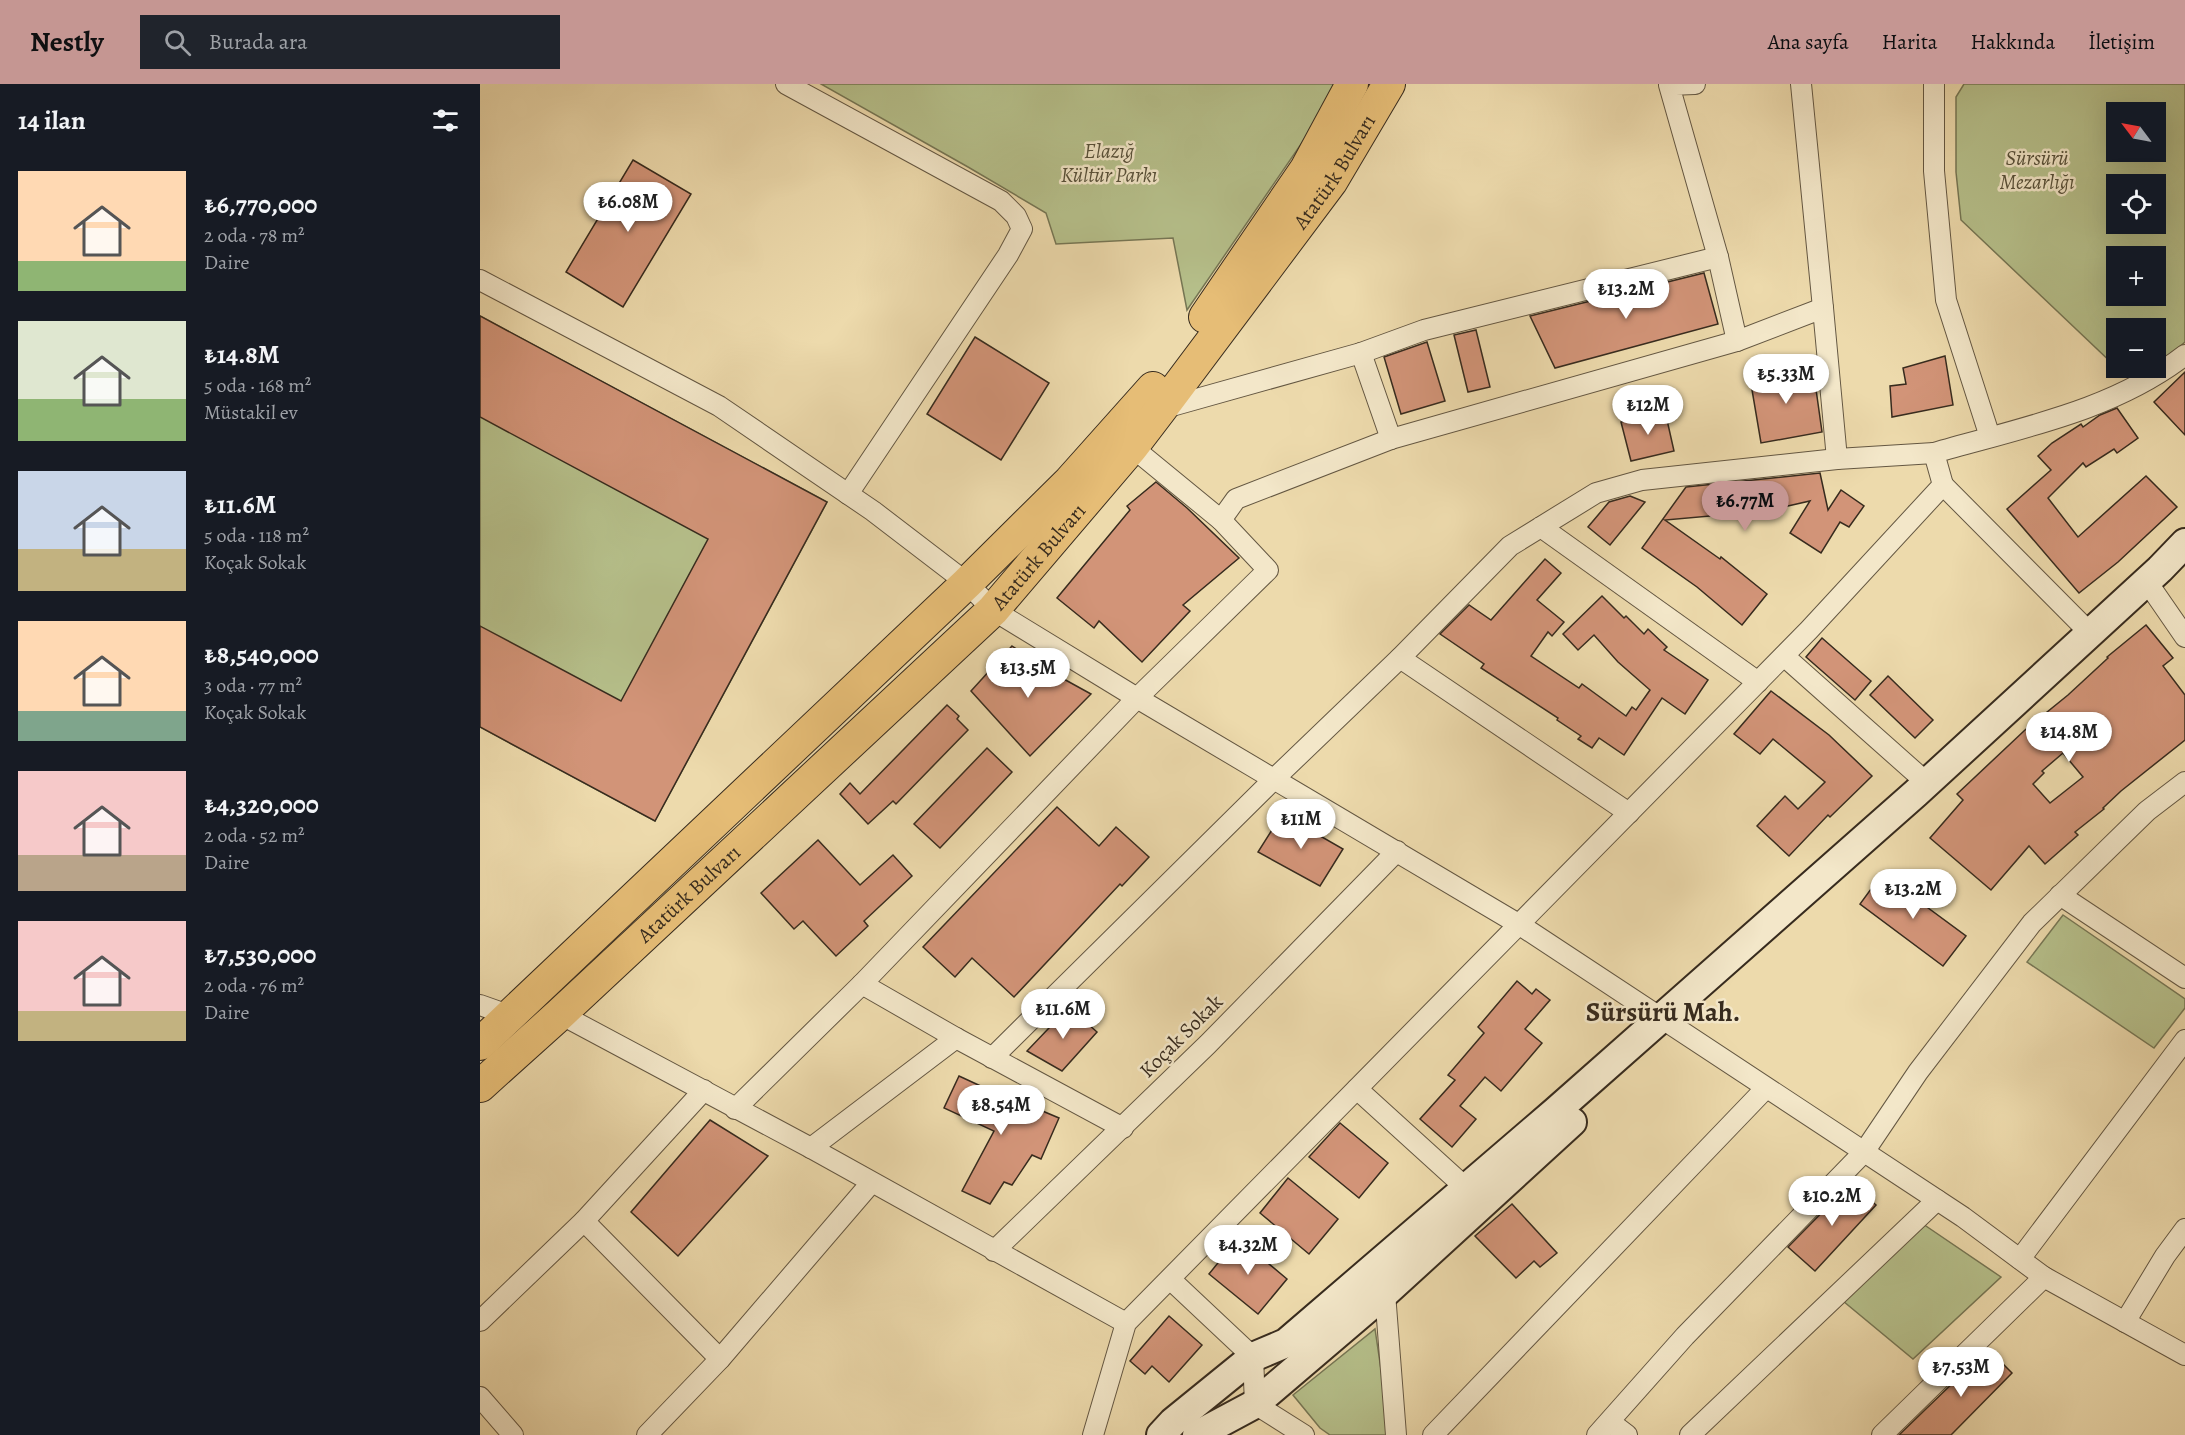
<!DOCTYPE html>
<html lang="tr">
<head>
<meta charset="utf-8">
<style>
	:root { --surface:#171b24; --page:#20242c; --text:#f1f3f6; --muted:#9ea1a6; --accent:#c59692 }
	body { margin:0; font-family:Alegreya,serif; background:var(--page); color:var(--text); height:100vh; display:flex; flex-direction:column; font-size:22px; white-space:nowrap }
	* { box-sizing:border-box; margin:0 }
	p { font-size:20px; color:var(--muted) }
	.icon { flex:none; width:33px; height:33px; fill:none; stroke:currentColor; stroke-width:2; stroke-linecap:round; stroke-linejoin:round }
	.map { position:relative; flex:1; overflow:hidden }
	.drawer { display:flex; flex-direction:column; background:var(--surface); width:480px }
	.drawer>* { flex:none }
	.needle { width:39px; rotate:302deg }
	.fabs { position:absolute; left:1626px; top:18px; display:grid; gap:12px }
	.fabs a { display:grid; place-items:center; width:60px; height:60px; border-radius:0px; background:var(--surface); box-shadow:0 6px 24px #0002; font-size:30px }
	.price { position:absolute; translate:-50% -51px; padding:0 14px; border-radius:21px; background:#fff; color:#222; font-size:20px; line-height:39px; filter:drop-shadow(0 2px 3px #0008) }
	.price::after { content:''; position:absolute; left:50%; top:36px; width:18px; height:14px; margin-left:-9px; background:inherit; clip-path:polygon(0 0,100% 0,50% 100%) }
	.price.on { background:var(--accent); color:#111 }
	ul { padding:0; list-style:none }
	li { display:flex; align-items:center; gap:18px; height:150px; padding:0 18px }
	li span { display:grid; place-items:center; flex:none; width:168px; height:120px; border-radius:0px; color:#555 }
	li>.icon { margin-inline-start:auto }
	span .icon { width:72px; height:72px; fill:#fffc; stroke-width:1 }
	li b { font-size:26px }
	h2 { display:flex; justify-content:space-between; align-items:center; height:72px; padding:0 18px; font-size:26px }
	header { display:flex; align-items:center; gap:36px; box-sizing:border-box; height:84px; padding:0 30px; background:var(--accent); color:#111 }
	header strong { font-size:28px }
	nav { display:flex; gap:33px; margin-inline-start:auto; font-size:21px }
	.search { width:420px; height:54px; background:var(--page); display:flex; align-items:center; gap:15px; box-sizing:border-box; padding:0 21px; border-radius:0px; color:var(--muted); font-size:22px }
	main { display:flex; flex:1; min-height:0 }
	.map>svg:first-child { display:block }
	.green { fill:#b6c08b; stroke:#767654; stroke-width:1.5; fill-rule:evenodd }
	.building { fill:#d29478; stroke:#372b1e; stroke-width:1.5; fill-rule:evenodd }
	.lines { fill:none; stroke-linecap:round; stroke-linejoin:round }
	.street-casing { stroke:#645742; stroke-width:22 }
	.secondary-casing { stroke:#372b1e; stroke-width:32 }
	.primary-casing { stroke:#372b1e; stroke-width:34 }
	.street { stroke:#f3e7c9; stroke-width:20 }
	.secondary { stroke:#f3e7c9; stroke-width:28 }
	.primary { stroke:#e6bd76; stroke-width:32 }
	.labels { text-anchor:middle; stroke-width:5; stroke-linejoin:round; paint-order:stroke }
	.park-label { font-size:21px; font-style:italic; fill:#575039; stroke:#f3e7c9 }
	.street-label { font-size:21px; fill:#372b1e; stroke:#f3e7c9 }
	.district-label { font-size:27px; font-weight:bold; fill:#372b1e; stroke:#f3e7c9 }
</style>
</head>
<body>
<header>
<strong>Nestly</strong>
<div class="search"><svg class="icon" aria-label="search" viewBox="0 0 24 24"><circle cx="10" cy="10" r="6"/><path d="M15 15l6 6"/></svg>Burada ara</div>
<nav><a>Ana sayfa</a><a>Harita</a><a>Hakkında</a><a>İletişim</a></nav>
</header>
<main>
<section class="drawer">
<h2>14 ilan<svg class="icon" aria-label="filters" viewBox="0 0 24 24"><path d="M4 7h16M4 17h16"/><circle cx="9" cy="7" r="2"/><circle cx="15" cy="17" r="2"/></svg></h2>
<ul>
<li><span style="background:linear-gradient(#ffd9b3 75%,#8fb573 0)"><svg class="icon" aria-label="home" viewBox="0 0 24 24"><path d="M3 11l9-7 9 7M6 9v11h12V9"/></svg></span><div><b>₺6,770,000</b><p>2 oda · 78 m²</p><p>Daire</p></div></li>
<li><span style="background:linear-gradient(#dfe7d0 65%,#8fb573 0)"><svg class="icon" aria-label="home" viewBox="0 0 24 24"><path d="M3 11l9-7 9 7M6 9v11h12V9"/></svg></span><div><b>₺14.8M</b><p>5 oda · 168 m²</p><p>Müstakil ev</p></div></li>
<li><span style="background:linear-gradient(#c9d6e8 65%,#c2b280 0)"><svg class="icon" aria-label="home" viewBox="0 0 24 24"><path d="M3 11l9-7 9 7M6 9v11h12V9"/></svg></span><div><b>₺11.6M</b><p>5 oda · 118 m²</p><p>Koçak Sokak</p></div></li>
<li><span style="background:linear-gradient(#ffd9b3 75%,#7fa58c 0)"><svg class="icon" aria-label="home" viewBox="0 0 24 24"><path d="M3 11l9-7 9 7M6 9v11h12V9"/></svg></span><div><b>₺8,540,000</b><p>3 oda · 77 m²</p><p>Koçak Sokak</p></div></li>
<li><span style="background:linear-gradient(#f6c9c9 70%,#b9a48a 0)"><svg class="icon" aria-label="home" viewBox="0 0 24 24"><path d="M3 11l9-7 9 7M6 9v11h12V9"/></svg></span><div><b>₺4,320,000</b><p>2 oda · 52 m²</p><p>Daire</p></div></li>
<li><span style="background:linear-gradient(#f6c9c9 75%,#c2b280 0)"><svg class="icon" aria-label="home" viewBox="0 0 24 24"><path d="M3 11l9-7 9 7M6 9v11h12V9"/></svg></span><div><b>₺7,530,000</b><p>2 oda · 76 m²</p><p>Daire</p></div></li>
</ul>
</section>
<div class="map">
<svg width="1705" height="1351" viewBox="0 0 1705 1351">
	<rect width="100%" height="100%" fill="#eddaac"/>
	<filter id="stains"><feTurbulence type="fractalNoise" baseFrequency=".00333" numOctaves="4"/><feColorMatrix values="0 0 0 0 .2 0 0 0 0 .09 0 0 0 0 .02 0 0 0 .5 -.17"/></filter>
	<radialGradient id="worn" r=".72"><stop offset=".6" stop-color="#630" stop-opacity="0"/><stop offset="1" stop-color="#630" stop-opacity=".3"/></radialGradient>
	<g class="green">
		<path d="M341 0H857L828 50 707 226 693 154 576 160 566 129 488 83Z"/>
		<path d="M1484 0H1705V258L1676 283V244H1636V283L1481 136 1476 88V13ZM1636 28H1676V68H1636ZM1636 100H1676V140H1636ZM1636 172H1676V212H1636Z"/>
		<path d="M0 232 347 418 175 737 0 643Z"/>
		<path d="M1637 284H1675L1651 296Z"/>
		<path d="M1583 831 1705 915V924L1674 964 1547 878Z"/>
		<path d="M1443 1140 1521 1193 1433 1275 1363 1217Z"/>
		<path d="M895 1245 909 1340 908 1351H850L840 1344 813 1311Z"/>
	</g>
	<g class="building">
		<path d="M153 76 211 110 143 223 86 188Z"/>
		<path d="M1224 189 1238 240 1075 284 1050 232Z"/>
		<path d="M0 232 347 418 175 737 0 643V542L141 617 228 455 0 333Z"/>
		<path d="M996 246 1010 303 988 308 974 251Z"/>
		<path d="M495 253 569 299 521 376 447 330Z"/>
		<path d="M947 258 965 317 921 330 904 273Z"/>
		<path d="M1465 272 1473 321 1412 333 1410 302 1426 300 1423 284Z"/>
		<path d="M1333 284 1342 348 1281 359 1270 294Z"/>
		<path d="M1705 288V351L1674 318Z"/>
		<path d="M1637 324 1658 354 1637 369 1634 365 1606 383 1603 379 1568 414 1598 453 1666 392 1697 423 1638 478 1599 509 1527 425 1571 386 1558 372 1572 359 1601 340 1603 343 1620 331Z"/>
		<path d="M1185 327 1194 367 1151 377 1141 338Z"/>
		<path d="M1340 389 1348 426 1361 406 1384 422 1369 443 1360 438 1341 469 1310 449 1330 417 1286 427 1185 436 1240 475 1241 473 1287 510 1262 541 1217 503 1162 464 1206 403Z"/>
		<path d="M676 398 707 424 759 474 703 521 710 527 662 578 619 537 614 544 577 514 650 426 647 422Z"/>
		<path d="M1150 412 1165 418 1130 461 1108 443 1129 418Z"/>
		<path d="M1065 475 1081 489 1057 516 1084 538 1072 552 1068 548 1051 572 1099 604 1102 600 1146 632 1152 623 1156 626 1170 606 1138 578 1114 551 1098 566 1083 550 1122 512 1144 534 1146 532 1164 550 1168 545 1187 563 1184 566 1228 596 1205 630 1182 614 1144 671 1119 654 1112 664 1098 655 1101 652 1077 636 1078 634 1001 584 1004 580 960 550 989 521 1011 536Z"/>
		<path d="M1666 541 1693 574 1683 582 1705 611V656L1641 707 1623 724 1624 725 1595 748 1598 751 1565 780 1549 762 1511 806 1450 754 1483 716 1477 710 1545 646 1588 611 1628 574 1627 573ZM1583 669 1603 693 1570 719 1553 700 1564 689 1562 687Z"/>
		<path d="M1342 554 1391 597 1375 616 1326 573Z"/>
		<path d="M532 562 571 588 611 610 550 672 491 607Z"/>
		<path d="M1408 592 1453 636 1435 654 1390 611Z"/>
		<path d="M1291 607 1349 651 1392 692 1350 733 1348 731 1309 772 1277 742 1305 712 1318 725 1345 698 1293 655 1280 670 1254 650Z"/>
		<path d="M467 621 479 632 477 635 488 646 416 720 413 717 388 740 360 710 370 699 380 710Z"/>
		<path d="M507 664 532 688 460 764 434 740Z"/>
		<path d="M577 723 619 762 636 743 669 773 642 802 640 800 534 913 492 874 475 893 443 863Z"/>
		<path d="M802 730 863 765 840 802 778 768Z"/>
		<path d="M338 756 380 801 413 771 432 792 384 837 388 842 356 872 323 837 314 845 281 809Z"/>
		<path d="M1402 790 1486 852 1463 882 1380 820Z"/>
		<path d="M1037 897 1052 910 1056 905 1070 916 1045 945 1062 959 1021 1007 1005 993 980 1022 996 1035 972 1063 940 1035 975 996 968 991 1004 949 998 943Z"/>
		<path d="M589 923 617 948 582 987 547 967Z"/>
		<path d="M479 992 533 1017 534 1015 579 1034 561 1075 552 1071 532 1101 524 1098 510 1120 482 1107 514 1047 464 1024Z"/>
		<path d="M230 1036 288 1072 198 1172 151 1128Z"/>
		<path d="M860 1039 908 1079 879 1114 829 1073Z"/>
		<path d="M808 1094 858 1135 829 1170 780 1129Z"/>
		<path d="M1371 1099 1396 1121 1335 1187 1308 1163Z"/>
		<path d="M1032 1120 1077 1169 1060 1183 1054 1177 1036 1194 995 1152Z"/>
		<path d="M758 1154 807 1195 778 1230 729 1190Z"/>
		<path d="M689 1232 722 1261 689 1298 672 1282 665 1290 650 1277Z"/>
		<path d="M1508 1265 1532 1289 1471 1351H1419Z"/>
	</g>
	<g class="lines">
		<g class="street-casing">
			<g id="street">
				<path d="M306 0 521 117 536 132 542 145 528 171 368 410"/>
				<path d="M1215 0 1189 1 1238 173 1257 257"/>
				<path d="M1321 0 1343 224"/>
				<path d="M1454 0V87L1466 216 1510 353"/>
				<path d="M0 196 239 322 393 427 487 499 513 526 657 614 1040 841 1483 1133 1564 1193 1705 1271"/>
				<path d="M881 269 911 355"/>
				<path d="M681 325 881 269 944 246 1238 173"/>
				<path d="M652 363 741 436"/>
				<path d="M1463 401 1610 549"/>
				<path d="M1061 443 1278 598"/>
				<path d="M1674 508 1705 553"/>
				<path d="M1304 572 1447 699"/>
				<path d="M920 574 1149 729"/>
				<path d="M1580 811 1705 894"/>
				<path d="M382 900 476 954 643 1044"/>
				<path d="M0 921 31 932"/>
				<path d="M80 930 331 1064 646 1239"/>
				<path d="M512 974 794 695 920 574 1030 462 1116 409 1162 396 1357 375 1454 369"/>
				<path d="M877 1005 986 1104"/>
				<path d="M255 1025 382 900 657 614 788 486 741 436 756 415 911 355 1257 257 1343 224 1357 375"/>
				<path d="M331 1064 476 954"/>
				<path d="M104 1137 240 1275"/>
				<path d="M514 1167 728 960 917 767"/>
				<path d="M1540 1175 1705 956"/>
				<path d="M690 1195 773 1273 775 1320 824 1351"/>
				<path d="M905 1209 916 1351"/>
				<path d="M0 1237 104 1137 224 1006"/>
				<path d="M1645 1238 1685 1172 1705 1145"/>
				<path d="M0 1313 33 1351"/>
				<path d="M1130 1338 1147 1351"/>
				<path d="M167 1351 240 1275 391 1099"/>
				<path d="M613 1351 646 1239 1329 546 1463 401 1454 369C1540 344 1633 327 1705 271"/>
				<path d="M953 1351 1286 1004"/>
				<path d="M1117 1351 1205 1252 1384 1068 1438 988 1552 839 1667 727 1705 698"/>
				<path d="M1210 1351 1457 1116"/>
				<path d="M1402 1351 1564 1193"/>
			</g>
		</g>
		<g class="secondary-casing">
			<g id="secondary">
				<path d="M681 1351 693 1338 773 1273 806 1259 1076 1027 1436 709 1680 485 1705 459"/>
				<path d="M717 1351 775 1320 905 1209 1092 1038"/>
			</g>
		</g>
		<g class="primary-casing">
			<g id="primary">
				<path d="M725 233 826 85 872 0"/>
				<path d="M0 960 487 499 590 397 673 304"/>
				<path id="s1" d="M0 1002 80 930 513 526 652 363 681 325 851 98 909 0"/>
			</g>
		</g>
		<use href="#street" class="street"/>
		<use href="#secondary" class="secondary"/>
		<use href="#primary" class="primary"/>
	</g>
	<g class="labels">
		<g class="park-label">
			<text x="629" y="74">Elazığ<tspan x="629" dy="24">Kültür Parkı</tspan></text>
			<text x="1557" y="81">Sürsürü<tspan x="1557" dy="24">Mezarlığı</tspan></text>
		</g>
		<g class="street-label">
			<text dy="7" stroke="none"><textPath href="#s1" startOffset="1256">Atatürk Bulvarı</textPath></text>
			<text dy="7" stroke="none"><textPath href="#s1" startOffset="770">Atatürk Bulvarı</textPath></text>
			<text dy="7" stroke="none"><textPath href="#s1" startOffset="284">Atatürk Bulvarı</textPath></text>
			<text transform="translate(701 952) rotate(-45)" y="7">Koçak Sokak</text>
		</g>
		<g class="district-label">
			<text x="1183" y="937">Sürsürü Mah.</text>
		</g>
	</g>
	<rect width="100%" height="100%" filter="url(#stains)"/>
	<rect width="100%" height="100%" fill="url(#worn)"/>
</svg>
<div class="fabs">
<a><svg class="needle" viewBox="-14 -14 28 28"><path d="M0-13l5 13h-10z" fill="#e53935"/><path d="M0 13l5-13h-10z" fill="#9ea1a6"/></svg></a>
<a><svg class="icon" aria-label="locate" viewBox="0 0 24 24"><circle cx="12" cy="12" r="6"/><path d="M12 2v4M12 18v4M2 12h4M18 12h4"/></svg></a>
<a>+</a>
<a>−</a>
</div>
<b class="price" style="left:148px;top:149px">₺6.08M</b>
<b class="price" style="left:1146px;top:236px">₺13.2M</b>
<b class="price" style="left:1306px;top:321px">₺5.33M</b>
<b class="price" style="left:1168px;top:352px">₺12M</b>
<b class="price on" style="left:1265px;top:448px">₺6.77M</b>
<b class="price" style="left:548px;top:615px">₺13.5M</b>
<b class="price" style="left:1589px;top:679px">₺14.8M</b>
<b class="price" style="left:821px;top:766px">₺11M</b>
<b class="price" style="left:1433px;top:836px">₺13.2M</b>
<b class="price" style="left:583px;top:956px">₺11.6M</b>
<b class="price" style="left:521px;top:1052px">₺8.54M</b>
<b class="price" style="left:1352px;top:1143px">₺10.2M</b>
<b class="price" style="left:768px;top:1192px">₺4.32M</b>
<b class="price" style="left:1481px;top:1314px">₺7.53M</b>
</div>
</main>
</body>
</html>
